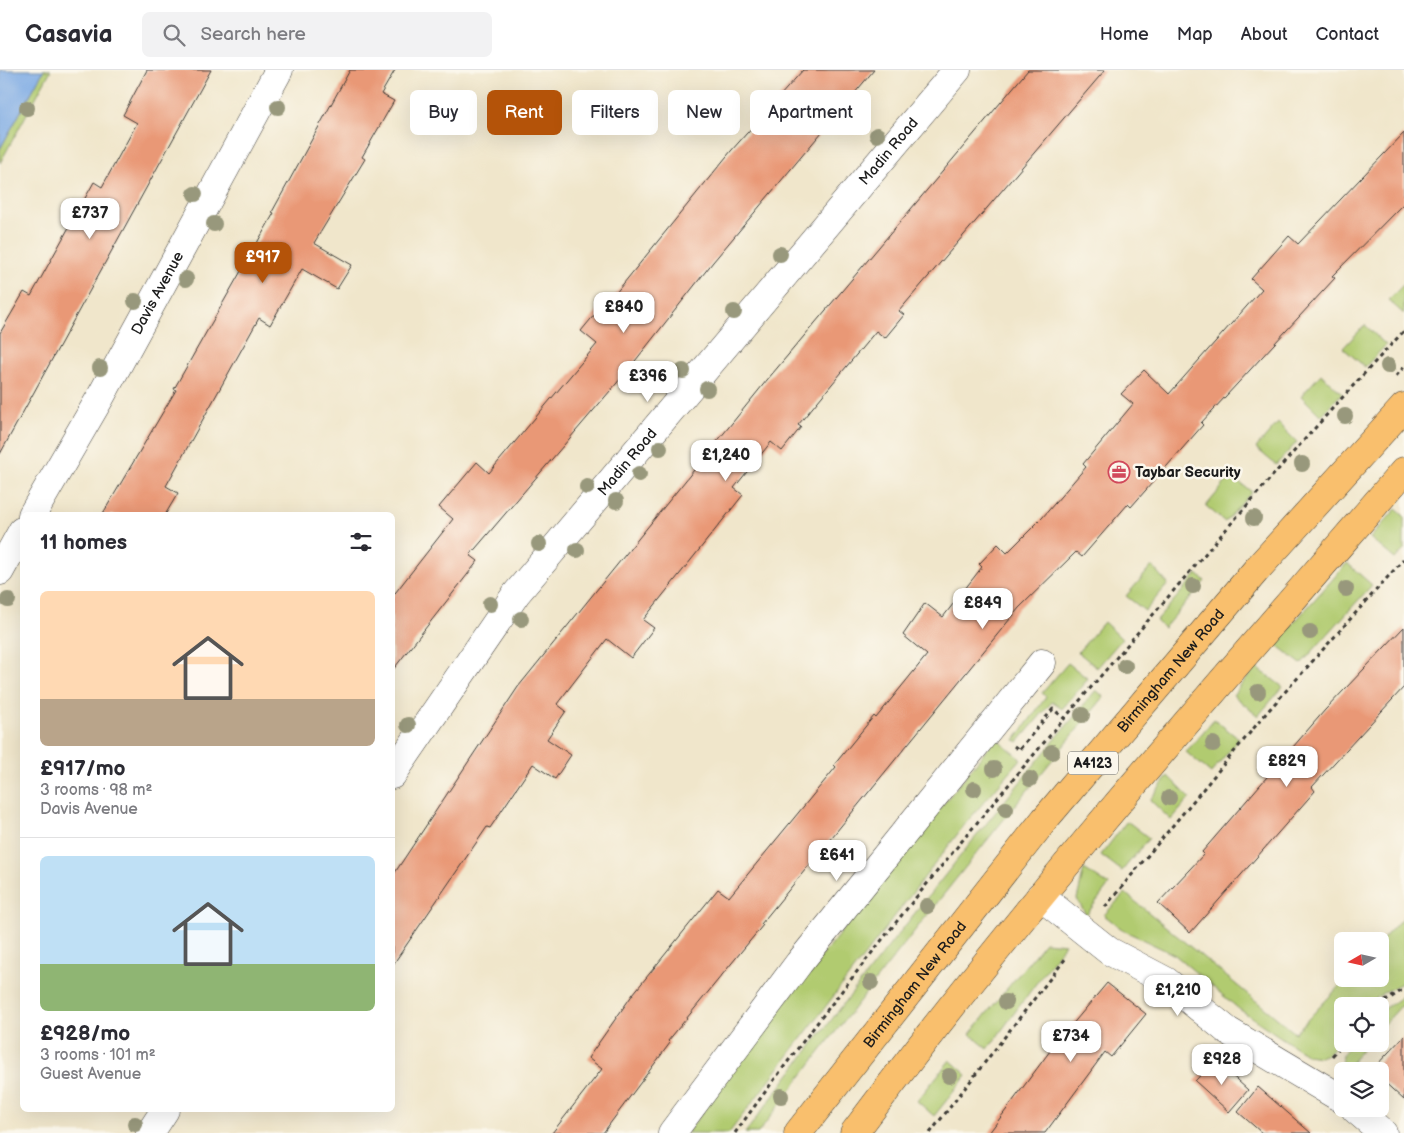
<!DOCTYPE html>
<html lang="en">
<head>
<meta charset="utf-8">
<style>
	:root { --surface:#fff; --page:#f2f2f3; --text:#2b2b33; --muted:#7c7c81; --line:#e1e1e2; --accent:#b45309 }
	body { margin:0; font-family:"Balsamiq Sans",sans-serif; background:var(--page); color:var(--text); height:100vh; display:flex; flex-direction:column; font-size:19px; white-space:nowrap }
	* { box-sizing:border-box; margin:0 }
	p { font-size:16px; color:var(--muted) }
	.icon { flex:none; width:28px; height:28px; fill:none; stroke:currentColor; stroke-width:2; stroke-linecap:round; stroke-linejoin:round }
	.map { position:relative; flex:1; overflow:hidden }
	.sheet { position:absolute; left:20px; top:442px; width:375px; height:600px; display:flex; flex-direction:column; background:var(--surface); border-radius:8px; box-shadow:0 5px 20px #0002 }
	.sheet>* { flex:none }
	.guide { position:absolute; left:410px; top:20px; width:475px; height:45px; display:flex; gap:10px }
	.needle { width:32px; rotate:261deg }
	.tools { position:absolute; left:1334px; top:862px; display:grid; gap:10px }
	.tools a { display:grid; place-items:center; width:55px; height:55px; border-radius:8px; background:var(--surface); box-shadow:0 5px 20px #0002; font-size:25px }
	.price { position:absolute; translate:-50% -42px; padding:0 11px; border-radius:10px; background:#fff; color:#222; font-size:16px; line-height:32px; filter:drop-shadow(0 1px 2px #0008) }
	.price::after { content:''; position:absolute; left:50%; top:30px; width:15px; height:11px; margin-left:-8px; background:inherit; clip-path:polygon(0 0,100% 0,50% 100%) }
	.price.selected { background:var(--accent); color:#fff }
	ul { padding:0; list-style:none }
	li { display:grid; align-content:center; gap:10px; height:265px; padding:0 20px }
	li+li { border-top:1px solid var(--line) }
	li span { display:grid; place-items:center; height:155px; border-radius:8px; color:#555 }
	li>.icon { margin-inline-start:auto }
	span .icon { width:90px; height:90px; fill:#fffc; stroke-width:1 }
	li b { font-size:21px }
	h2 { display:flex; justify-content:space-between; align-items:center; height:60px; padding:0 20px; font-size:21px }
	.tag { padding:0 18px; border-radius:8px; background:var(--surface); box-shadow:0 5px 20px #0002; font-size:18px; line-height:45px }
	.tag.selected { background:var(--accent); color:#fff }
	header { display:flex; align-items:center; gap:30px; box-sizing:border-box; height:70px; padding:0 25px; background:var(--surface); border-bottom:1px solid var(--line) }
	header strong { font-size:24px }
	nav { display:flex; gap:28px; margin-inline-start:auto; font-size:18px }
	.search { width:350px; height:45px; background:var(--page); display:flex; align-items:center; gap:12px; box-sizing:border-box; padding:0 18px; border-radius:8px; color:var(--muted); font-size:19px }
	.map>svg:first-child { display:block }
	.green { fill:#b1cb70; stroke:#667446 }
	.water { fill:#7aa9e4; stroke:#4b6280 }
	.building { fill:#e99876 }
	.lines { fill:none; stroke-linecap:round; stroke-linejoin:round }
	.minor-casing { stroke:#3c3a36; stroke-width:29 }
	.highway-casing { stroke:#3c3a36; stroke-width:29 }
	.path { stroke:#3c3a36; stroke-width:3; stroke-dasharray:4 4; stroke-linecap:butt }
	.minor { stroke:#fff; stroke-width:28 }
	.highway { stroke:#f9bf6d; stroke-width:28 }
	.tree { fill:#98987b }
	.labels { text-anchor:middle; stroke-width:5; stroke-linejoin:round; paint-order:stroke }
	.shield { fill:#fbf7ec; stroke:#5f5e5a; stroke-width:1 }
	.shield-label { font-size:14px; font-weight:bold; fill:#1c1c1c }
	.street-label { font-size:15px; fill:#1c1c1c; stroke:#fbf7ec }
	.poi-label { font-size:15px; font-weight:bold; fill:#1c1c1c; stroke:#fbf7ec; text-anchor:start }
</style>
</head>
<body>
<header>
<strong>Casavia</strong>
<div class="search"><svg class="icon" aria-label="search" viewBox="0 0 24 24"><circle cx="10" cy="10" r="6"/><path d="M15 15l6 6"/></svg>Search here</div>
<nav><a>Home</a><a>Map</a><a>About</a><a>Contact</a></nav>
</header>
<div class="map">
<svg width="1404" height="1063" viewBox="0 0 1404 1063">
	<rect width="100%" height="100%" fill="#fbf7ec"/>
	<filter id="ink" filterUnits="userSpaceOnUse"><feTurbulence type="fractalNoise" baseFrequency=".02" numOctaves="2"/><feDisplacementMap in="SourceGraphic" scale="10" xChannelSelector="R" yChannelSelector="G"/><feConvolveMatrix kernelMatrix="1 2 1 2 8 2 1 2 1" color-interpolation-filters="sRGB"/></filter>
	<filter id="wash" filterUnits="userSpaceOnUse"><feTurbulence type="fractalNoise" baseFrequency=".0096" numOctaves="4" result="noise"/><feDisplacementMap in="SourceGraphic" scale="20" xChannelSelector="R" yChannelSelector="G"/><feGaussianBlur stdDeviation="1.12" result="paint"/><feColorMatrix in="noise" values="0 0 0 0 0 0 0 0 0 0 0 0 0 0 0 0 0 1.4 0 .05"/><feComposite in="paint" operator="in"/></filter>
	<g filter="url(#wash)">
		<rect width="100%" height="100%" fill="#f0e6cb"/>
		<g class="green">
			<path d="M44 0H51L0 93V79Z"/>
			<path d="M1404 214V244L1388 230Z"/>
			<path d="M1365 255 1386 275 1365 297 1343 278Z"/>
			<path d="M1321 304 1342 323 1321 346 1301 326Z"/>
			<path d="M1278 353 1297 372 1276 395 1256 378Z"/>
			<path d="M1231 406 1252 422 1225 452 1206 436Z"/>
			<path d="M1396 439 1404 446V480L1395 489 1370 468Z"/>
			<path d="M1347 493 1372 515 1301 594 1275 574Z"/>
			<path d="M1152 496 1168 514 1145 541 1126 526Z"/>
			<path d="M1197 504 1205 511 1164 558 1156 551Z"/>
			<path d="M1104 552 1122 569 1097 598 1078 582Z"/>
			<path d="M1068 593 1088 609 1062 639 1052 632 1018 672 1015 670 1046 627 1042 623Z"/>
			<path d="M1256 597 1283 617 1258 646 1233 625Z"/>
			<path d="M1096 620 1104 627C986 770 870 915 758 1063H745C859 912 975 765 1096 620Z"/>
			<path d="M1214 649 1239 669 1211 703 1186 682Z"/>
			<path d="M996 668 1021 689 966 753 729 1063H687L738 991Z"/>
			<path d="M1168 706 1190 728 1171 750 1150 730Z"/>
			<path d="M1127 751 1149 768 1122 801 1101 785Z"/>
			<path d="M1084 799 1109 815 1086 845 1077 829Z"/>
			<path d="M1125 823 1295 963 1346 909H1380V872L1404 846V912L1383 923 1367 936H1342V965L1328 984 1320 987 1307 985 1239 939 1175 885 1123 860 1104 845Z"/>
			<path d="M1045 872 1065 874 988 979 970 964Z"/>
			<path d="M1404 925V938L1401 936 1380 959V942Z"/>
			<path d="M1351 974H1367L1345 999C1338 988 1343 983 1351 974Z"/>
			<path d="M950 990 967 1005 934 1046 917 1031Z"/>
		</g>
		<path class="water" d="M0 0H44L0 79Z"/>
		<g id="blocks">
			<g class="building">
				<path d="M147 0H211L0 384V263L24 222 31 226 94 112 102 117 137 53 123 45Z"/>
				<path d="M350 0H395L381 24 394 31 362 87 365 89 314 173 352 195 337 219 302 199 270 255 259 248 166 416 178 423 165 445H102L176 320 174 319 274 143 272 142Z"/>
				<path d="M803 0H874L713 192 628 300 470 485 478 491 392 601V527L453 449 439 437 477 392 489 403 597 274 581 261 600 238 602 240 731 81Z"/>
				<path d="M1028 0H1105L899 241 904 245 885 268 876 261 798 355 801 357 782 381 771 372 734 418 743 425 643 550 654 558 631 588 607 569 557 634 566 641 547 669 571 685 555 709 533 694 490 758 487 757 392 896V807L518 617 767 310Z"/>
				<path d="M1404 63V133L1332 206 1335 208 1201 353 1203 355 1131 437 1128 434 1082 487 1076 482 1019 538 761 854 763 855 668 971 670 973 603 1063H552L602 999 588 988 633 924 718 819 729 827 836 697 834 695 874 646 876 648 927 585 903 565 925 533 943 547 982 497 979 494 998 474 1007 483 1042 448 1086 397 1083 394 1133 334 1121 324 1144 300 1169 324 1262 219 1251 209 1289 166 1298 174Z"/>
				<path d="M1404 557V617L1312 717 1315 721 1190 863 1158 833 1204 784 1202 782 1325 640Z"/>
				<path d="M1107 913 1146 944 1111 987 1105 982 1045 1063H989L1050 981Z"/>
				<path d="M1404 966V1030L1380 1008V1001L1372 1000Z"/>
				<path d="M1215 990 1248 1020 1229 1042 1195 1011Z"/>
				<path d="M1258 1017 1311 1063H1262L1238 1042Z"/>
			</g>
		</g>
	</g>
	<g filter="url(#ink)">
		<use href="#blocks" fill-opacity="0" stroke="#3c3a36" stroke-width="1"/>
		<g class="lines">
			<g class="minor-casing">
				<g id="minor">
					<path id="s1" d="M32 445 100 328 279 0"/>
					<path d="M0 501 22 461"/>
					<path id="s2" d="M392 705 516 524 957 0"/>
					<path d="M1040 826 1109 881 1166 911 1228 961 1342 1029"/>
					<path d="M1355 1039 1383 1063"/>
					<path d="M150 1063 165 1040"/>
					<path d="M672 1063 799 893 1042 593"/>
				</g>
			</g>
			<g class="highway-casing">
				<g id="highway">
					<path id="s3" d="M798 1063 1045 749 1258 498 1404 337"/>
					<path d="M854 1063C1026 833 1216 618 1404 401"/>
				</g>
			</g>
			<g class="path">
				<path d="M1396 306 1404 297"/>
				<path d="M1014 676 1019 680 1053 639 1064 648"/>
				<path d="M1105 837 1268 641 1404 489"/>
				<path d="M1378 936 1404 919"/>
				<path d="M1332 986 1343 974"/>
				<path d="M735 1063C849 906 973 755 1099 608 1199 491 1298 373 1404 261"/>
				<path d="M930 1063 1066 888"/>
			</g>
			<use href="#minor" class="minor"/>
			<use href="#highway" class="highway"/>
		</g>
		<g class="tree">
			<circle cx="278" cy="37" r="8"/>
			<circle cx="27" cy="38" r="8"/>
			<circle cx="877" cy="65" r="8"/>
			<circle cx="195" cy="124" r="8"/>
			<circle cx="214" cy="154" r="8"/>
			<circle cx="780" cy="184" r="8"/>
			<circle cx="186" cy="209" r="8"/>
			<circle cx="135" cy="231" r="8"/>
			<circle cx="734" cy="242" r="8"/>
			<circle cx="1388" cy="296" r="8"/>
			<circle cx="100" cy="298" r="8"/>
			<circle cx="683" cy="301" r="8"/>
			<circle cx="707" cy="319" r="8"/>
			<circle cx="1345" cy="346" r="8"/>
			<circle cx="660" cy="378" r="8"/>
			<circle cx="1302" cy="394" r="8"/>
			<circle cx="639" cy="404" r="8"/>
			<circle cx="587" cy="417" r="8"/>
			<circle cx="616" cy="431" r="8"/>
			<circle cx="1254" cy="448" r="8"/>
			<circle cx="539" cy="474" r="8"/>
			<circle cx="577" cy="480" r="8"/>
			<circle cx="1193" cy="516" r="8"/>
			<circle cx="1346" cy="519" r="8"/>
			<circle cx="8" cy="530" r="8"/>
			<circle cx="490" cy="534" r="8"/>
			<circle cx="521" cy="549" r="8"/>
			<circle cx="1310" cy="562" r="8"/>
			<circle cx="1125" cy="596" r="8"/>
			<circle cx="1258" cy="622" r="8"/>
			<circle cx="1082" cy="645" r="8"/>
			<circle cx="408" cy="655" r="8"/>
			<circle cx="1213" cy="674" r="8"/>
			<circle cx="1052" cy="682" r="8"/>
			<circle cx="994" cy="699" r="8"/>
			<circle cx="1030" cy="709" r="8"/>
			<circle cx="974" cy="719" r="8"/>
			<circle cx="1169" cy="728" r="8"/>
			<circle cx="1006" cy="739" r="8"/>
			<circle cx="927" cy="836" r="8"/>
			<circle cx="871" cy="912" r="8"/>
			<circle cx="1006" cy="932" r="8"/>
			<circle cx="949" cy="1006" r="8"/>
			<circle cx="781" cy="1026" r="8"/>
			<circle cx="135" cy="1054" r="8"/>
		</g>
	</g>
	<defs>
		<g id="office-ring" transform="scale(1.125)"><circle r="9.5" fill="#fbf7ec" stroke="#d1495b" stroke-width="1.5"/><path d="M-6-3h4V-5.5h4V-3h4V5H-6ZM-1-4.5V-3h2v-1.5ZM-6 0V1H6V0Z" fill="#d1495b"/></g>
	</defs>
	<g fill-rule="evenodd">
		<use href="#office-ring" x="1119" y="402"/>
	</g>
	<g class="labels">
		<rect class="shield" x="1068" y="681.5" width="50" height="23" rx="4"/>
		<g class="shield-label">
			<text x="1093" y="698">A4123</text>
		</g>
		<g class="street-label">
			<text dy="5" stroke="none"><textPath href="#s2" startOffset="798">Madin Road</textPath></text>
			<text dy="5" stroke="none"><textPath href="#s1" startOffset="255">Davis Avenue</textPath></text>
			<text dy="5" stroke="none"><textPath href="#s2" startOffset="392">Madin Road</textPath></text>
			<text dy="5" stroke="none"><textPath href="#s3" startOffset="594">Birmingham New Road</textPath></text>
			<text dy="5" stroke="none"><textPath href="#s3" startOffset="189">Birmingham New Road</textPath></text>
		</g>
		<g class="poi-label">
			<text x="1135" y="407">Taybar Security</text>
		</g>
	</g>
</svg>
<div class="tools">
<a><svg class="needle" viewBox="-14 -14 28 28"><path d="M0-13l5 13h-10z" fill="#e53935"/><path d="M0 13l5-13h-10z" fill="#7c7c81"/></svg></a>
<a><svg class="icon" aria-label="locate" viewBox="0 0 24 24"><circle cx="12" cy="12" r="6"/><path d="M12 2v4M12 18v4M2 12h4M18 12h4"/></svg></a>
<a><svg class="icon" aria-label="layers" viewBox="0 0 24 24"><path d="M12 4l9 5-9 5-9-5zM3 14l9 5 9-5"/></svg></a>
</div>
<b class="price" style="left:90px;top:170px">£737</b>
<b class="price selected" style="left:263px;top:214px">£917</b>
<b class="price" style="left:624px;top:264px">£840</b>
<b class="price" style="left:648px;top:333px">£396</b>
<b class="price" style="left:726px;top:412px">£1,240</b>
<b class="price" style="left:983px;top:560px">£849</b>
<b class="price" style="left:1287px;top:718px">£829</b>
<b class="price" style="left:837px;top:812px">£641</b>
<b class="price" style="left:1178px;top:947px">£1,210</b>
<b class="price" style="left:1071px;top:993px">£734</b>
<b class="price" style="left:1222px;top:1016px">£928</b>
<div class="guide">
<a class="tag">Buy</a>
<a class="tag selected">Rent</a>
<a class="tag">Filters</a>
<a class="tag">New</a>
<a class="tag">Apartment</a>
</div>
<section class="sheet">
<h2>11 homes<svg class="icon" aria-label="filters" viewBox="0 0 24 24"><path d="M4 7h16M4 17h16"/><circle cx="9" cy="7" r="2"/><circle cx="15" cy="17" r="2"/></svg></h2>
<ul>
<li><span style="background:linear-gradient(#ffd9b3 70%,#b9a48a 0)"><svg class="icon" aria-label="home" viewBox="0 0 24 24"><path d="M3 11l9-7 9 7M6 9v11h12V9"/></svg></span><div><b>£917/mo</b><p>3 rooms · 98 m²</p><p>Davis Avenue</p></div></li>
<li><span style="background:linear-gradient(#bfe0f5 70%,#8fb573 0)"><svg class="icon" aria-label="home" viewBox="0 0 24 24"><path d="M3 11l9-7 9 7M6 9v11h12V9"/></svg></span><div><b>£928/mo</b><p>3 rooms · 101 m²</p><p>Guest Avenue</p></div></li>
</ul>
</section>
</div>
</body>
</html>
